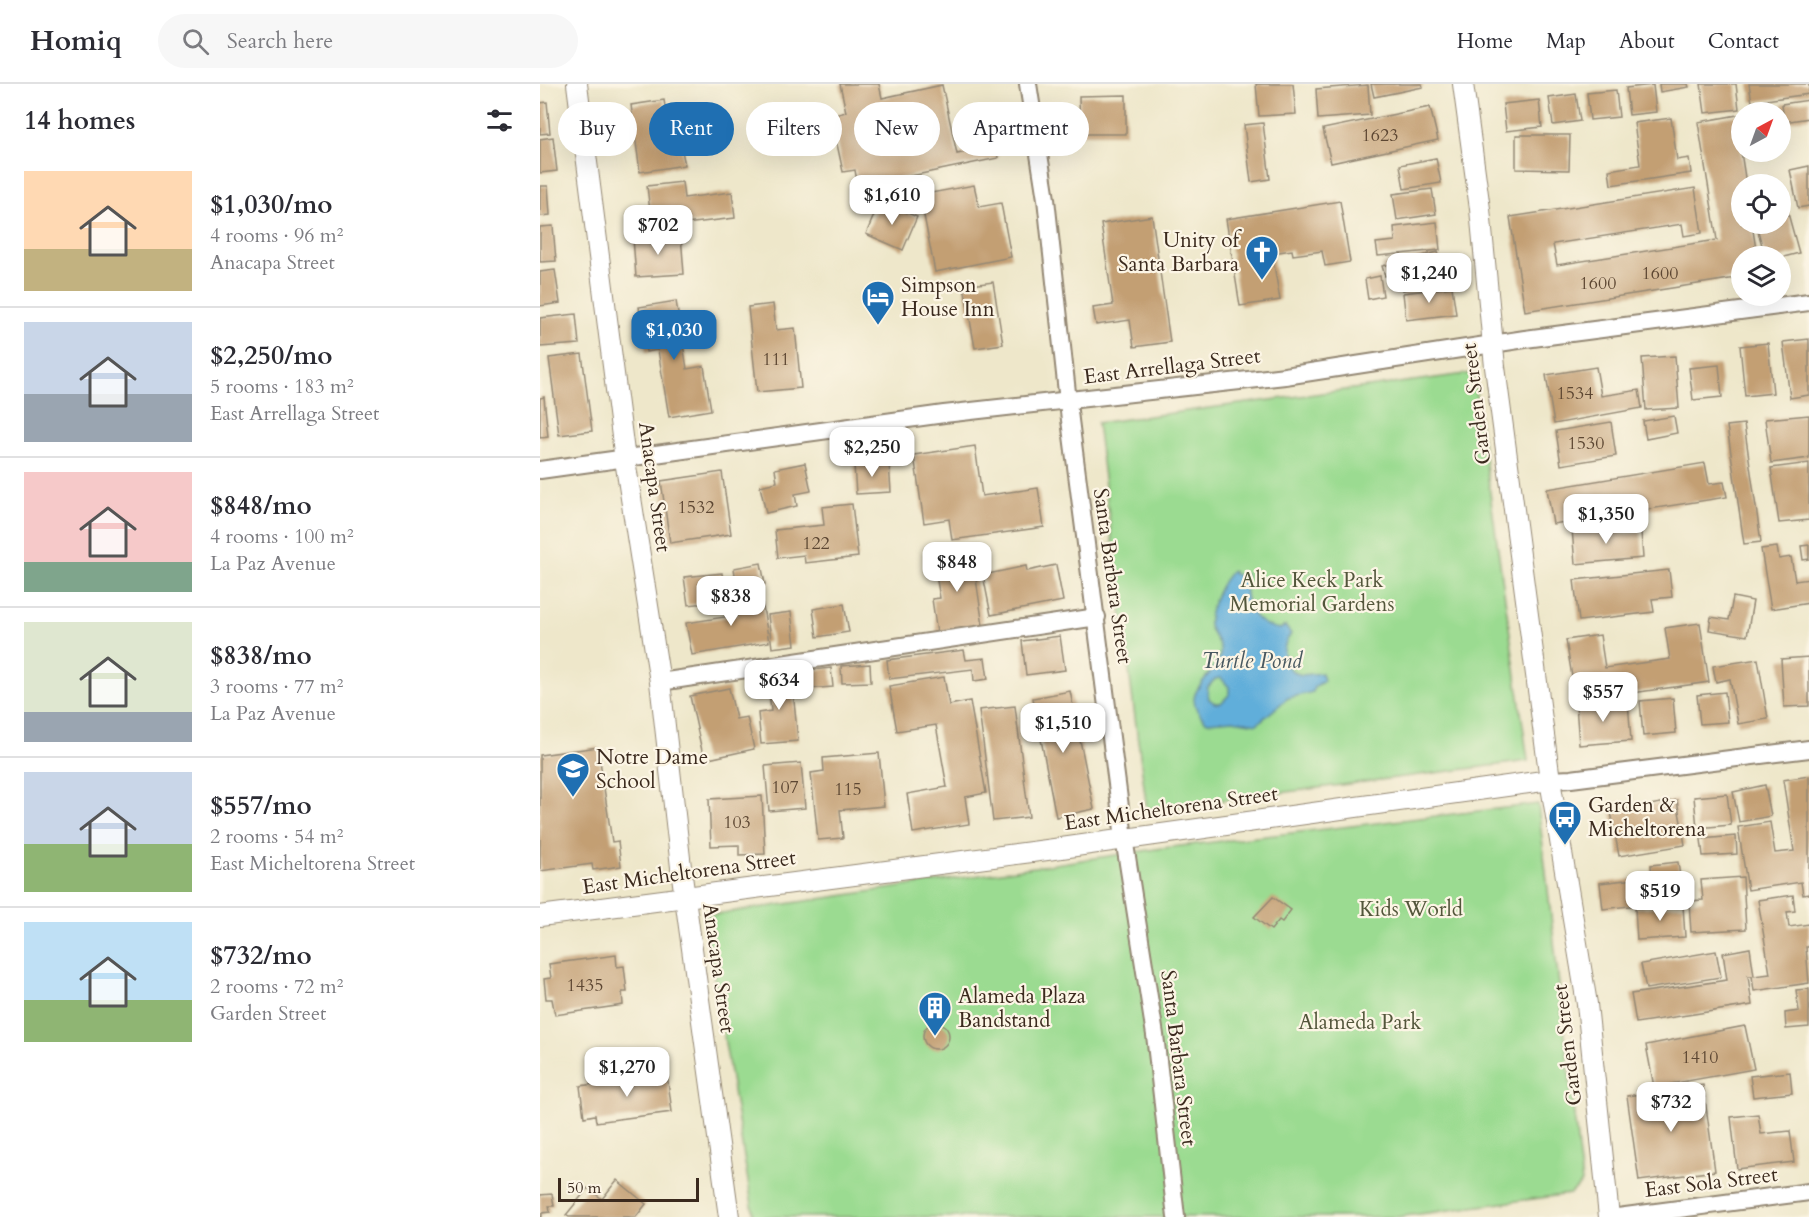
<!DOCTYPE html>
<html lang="en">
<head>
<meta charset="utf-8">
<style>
	:root { --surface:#fff; --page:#f7f7f7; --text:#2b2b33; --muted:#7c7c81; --line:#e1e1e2; --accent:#1f6fb2 }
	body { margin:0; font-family:Cardo,serif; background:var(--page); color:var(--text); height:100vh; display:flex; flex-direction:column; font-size:22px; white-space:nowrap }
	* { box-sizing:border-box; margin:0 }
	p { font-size:20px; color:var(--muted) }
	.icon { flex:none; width:33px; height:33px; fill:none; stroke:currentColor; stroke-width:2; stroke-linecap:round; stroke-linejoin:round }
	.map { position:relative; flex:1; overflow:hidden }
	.sheet { display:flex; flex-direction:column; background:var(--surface); width:540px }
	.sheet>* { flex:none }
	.guide { position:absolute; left:18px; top:18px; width:570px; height:54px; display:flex; gap:12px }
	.needle { width:39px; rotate:41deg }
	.buttons { position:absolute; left:1191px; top:18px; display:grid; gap:12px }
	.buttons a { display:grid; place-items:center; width:60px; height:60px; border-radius:50%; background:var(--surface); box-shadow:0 6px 24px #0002; font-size:30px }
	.scale { position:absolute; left:18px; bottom:15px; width:141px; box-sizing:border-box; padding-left:6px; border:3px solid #3b2a1e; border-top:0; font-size:16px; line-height:21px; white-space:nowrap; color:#3b2a1e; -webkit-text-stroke:4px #fcf5e5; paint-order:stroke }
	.price { position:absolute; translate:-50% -51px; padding:0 14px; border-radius:12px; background:#fff; color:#222; font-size:20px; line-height:39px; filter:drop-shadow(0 2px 3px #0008) }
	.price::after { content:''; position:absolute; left:50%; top:36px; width:18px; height:14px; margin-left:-9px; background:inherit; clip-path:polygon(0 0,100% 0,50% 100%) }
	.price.selected { background:var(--accent); color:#fff }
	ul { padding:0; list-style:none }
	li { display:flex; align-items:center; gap:18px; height:150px; padding:0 24px }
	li+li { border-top:2px solid var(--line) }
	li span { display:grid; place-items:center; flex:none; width:168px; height:120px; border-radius:0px; color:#555 }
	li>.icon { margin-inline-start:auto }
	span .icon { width:72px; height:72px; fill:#fffc; stroke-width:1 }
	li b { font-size:26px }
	h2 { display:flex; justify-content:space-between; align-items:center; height:72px; padding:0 24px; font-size:26px }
	.chip { padding:0 21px; border-radius:27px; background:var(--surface); box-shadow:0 6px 24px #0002; font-size:21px; line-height:54px }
	.chip.selected { background:var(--accent); color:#fff }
	header { display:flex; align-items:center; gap:36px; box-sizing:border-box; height:84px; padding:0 30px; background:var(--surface); border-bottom:2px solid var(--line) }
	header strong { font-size:28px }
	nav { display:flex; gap:33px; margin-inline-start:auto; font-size:21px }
	.search { width:420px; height:54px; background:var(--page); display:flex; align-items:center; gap:15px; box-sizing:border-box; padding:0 21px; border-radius:33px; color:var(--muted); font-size:22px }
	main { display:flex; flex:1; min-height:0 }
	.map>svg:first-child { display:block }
	.green { fill:#9bdb91; stroke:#6b8258; stroke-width:1.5 }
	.water { fill:#61aeda; stroke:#4e6c7c; stroke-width:1.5; fill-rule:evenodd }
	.building { fill:#c39f73 }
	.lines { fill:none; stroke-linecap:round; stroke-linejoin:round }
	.minor-casing { stroke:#948874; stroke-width:20 }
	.tertiary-casing { stroke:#948874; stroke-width:22 }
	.minor { stroke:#fff; stroke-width:16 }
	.tertiary { stroke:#fff; stroke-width:20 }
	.labels { text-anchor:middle; stroke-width:4.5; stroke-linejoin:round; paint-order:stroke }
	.number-label { font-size:18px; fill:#5d4733 }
	.poi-label { font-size:21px; fill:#3b2a1e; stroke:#fcf5e5; text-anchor:start }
	.street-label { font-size:21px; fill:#3b2a1e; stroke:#fcf5e5 }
	.park-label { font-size:21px; fill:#53563b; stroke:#fcf5e5 }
	.water-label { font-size:22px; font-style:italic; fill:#485860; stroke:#fcf5e5 }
</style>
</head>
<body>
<header>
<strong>Homiq</strong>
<div class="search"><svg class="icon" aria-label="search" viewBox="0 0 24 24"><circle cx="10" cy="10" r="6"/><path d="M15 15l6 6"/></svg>Search here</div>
<nav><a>Home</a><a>Map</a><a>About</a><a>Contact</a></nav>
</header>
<main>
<section class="sheet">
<h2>14 homes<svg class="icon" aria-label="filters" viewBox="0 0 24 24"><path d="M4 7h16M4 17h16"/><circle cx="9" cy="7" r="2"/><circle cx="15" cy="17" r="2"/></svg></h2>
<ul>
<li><span style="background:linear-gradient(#ffd9b3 65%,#c2b280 0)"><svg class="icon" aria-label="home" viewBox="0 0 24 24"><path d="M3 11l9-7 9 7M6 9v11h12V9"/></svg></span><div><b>$1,030/mo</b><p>4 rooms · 96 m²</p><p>Anacapa Street</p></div></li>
<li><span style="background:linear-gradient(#c9d6e8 60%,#9aa5b1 0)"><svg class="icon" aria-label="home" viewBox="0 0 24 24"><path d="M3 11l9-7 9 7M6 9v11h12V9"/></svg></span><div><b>$2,250/mo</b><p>5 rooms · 183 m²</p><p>East Arrellaga Street</p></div></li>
<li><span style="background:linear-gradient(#f6c9c9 75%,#7fa58c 0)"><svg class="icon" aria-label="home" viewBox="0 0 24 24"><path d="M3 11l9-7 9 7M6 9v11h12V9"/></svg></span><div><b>$848/mo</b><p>4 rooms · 100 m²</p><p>La Paz Avenue</p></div></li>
<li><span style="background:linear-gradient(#dfe7d0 75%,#9aa5b1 0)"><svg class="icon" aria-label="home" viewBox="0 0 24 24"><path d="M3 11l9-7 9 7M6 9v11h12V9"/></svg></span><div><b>$838/mo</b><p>3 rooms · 77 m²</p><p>La Paz Avenue</p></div></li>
<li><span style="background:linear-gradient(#c9d6e8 60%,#8fb573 0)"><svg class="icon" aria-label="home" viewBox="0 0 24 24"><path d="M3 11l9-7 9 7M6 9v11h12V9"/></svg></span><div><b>$557/mo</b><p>2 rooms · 54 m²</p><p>East Micheltorena Street</p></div></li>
<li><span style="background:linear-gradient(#bfe0f5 65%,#8fb573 0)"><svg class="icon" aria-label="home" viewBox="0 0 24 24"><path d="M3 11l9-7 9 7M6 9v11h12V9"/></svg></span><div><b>$732/mo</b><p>2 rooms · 72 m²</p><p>Garden Street</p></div></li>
</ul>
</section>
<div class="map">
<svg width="1269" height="1133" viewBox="0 0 1269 1133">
	<rect width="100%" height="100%" fill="#fcf5e5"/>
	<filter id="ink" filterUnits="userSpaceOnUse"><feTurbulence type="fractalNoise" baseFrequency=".0167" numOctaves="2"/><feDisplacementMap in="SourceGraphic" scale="12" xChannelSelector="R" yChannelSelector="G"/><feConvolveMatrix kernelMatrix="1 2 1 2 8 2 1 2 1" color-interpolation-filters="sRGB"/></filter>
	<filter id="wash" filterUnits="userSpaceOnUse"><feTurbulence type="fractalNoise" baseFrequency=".008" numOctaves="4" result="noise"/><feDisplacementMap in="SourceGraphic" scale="24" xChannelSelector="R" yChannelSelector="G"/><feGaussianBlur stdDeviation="1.35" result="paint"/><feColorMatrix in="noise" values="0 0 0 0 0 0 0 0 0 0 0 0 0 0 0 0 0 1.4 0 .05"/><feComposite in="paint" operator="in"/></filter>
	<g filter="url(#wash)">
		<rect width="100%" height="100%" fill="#eee7ca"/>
		<g class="green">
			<path d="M933 289 988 677 607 726 557 339Z"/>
			<path d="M998 720 1042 1099 1030 1110 857 1133H214L164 832 623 764Z"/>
		</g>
		<path class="water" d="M692 487 695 491 706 490C703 518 711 541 740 545L745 542 751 550C740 564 741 586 762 591L782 589 784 597 774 603 773 608 748 614 717 640 693 636 667 638C634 608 674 596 680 571 683 560 671 552 669 541 667 527 682 495 692 487ZM681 594 689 603V611L681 619H675L669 615 667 604 675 595Z"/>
		<g id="blocks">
			<g class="building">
				<path d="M300 0H339L342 14 402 1 417 70 456 62 458 74 318 103 315 86 303 88 291 32 306 28Z"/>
				<path d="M716 0H753L756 30 719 32Z"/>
				<path d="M831 0H882L883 3 834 13Z"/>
				<path d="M1119 0H1148L1149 3 1120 8Z"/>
				<path d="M1161 0H1196L1199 25 1165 29Z"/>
				<path d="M1209 0H1269V10L1212 18Z"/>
				<path d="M828 1 830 31 778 35 776 5Z"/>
				<path d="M1113 1 1116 28 1089 31 1086 4Z"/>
				<path d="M1076 6 1079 33 1050 36 1047 9Z"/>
				<path d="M1036 10 1040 37 1013 41 1009 14Z"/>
				<path d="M586 11V50H540L539 12Z"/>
				<path d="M124 16 128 41 151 37 156 65 142 67 145 81 100 88 91 21Z"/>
				<path d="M999 16 1002 43 966 47 963 20Z"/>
				<path d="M1269 16V34L1244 38 1242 20Z"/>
				<path d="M7 18 10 49 0 50V19Z"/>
				<path d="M890 23 898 56 791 79 783 45Z"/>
				<path d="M1198 31 1199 40H1202L1201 68 1206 100H1202V140H1212L1217 172H1202V193L985 227 970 133 1155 104 1162 149 1144 152 1142 140 1013 160 1017 181 1177 156 1158 38Z"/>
				<path d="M1131 34 1137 76 1149 74 1151 89 1071 101 1069 86 1100 81 1094 39Z"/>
				<path d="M723 39 730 95 711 98 704 41Z"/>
				<path d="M976 51H1030L1029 86 976 85Z"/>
				<path d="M13 53 17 87 0 89V55Z"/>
				<path d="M896 74 901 99 864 105 860 81Z"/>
				<path d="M1269 82V122L1258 124 1250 86Z"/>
				<path d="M142 98 144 114 192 108 195 134 112 144 107 102Z"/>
				<path d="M434 101 439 123 461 119 471 173 395 188 380 111Z"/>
				<path d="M0 102H8L10 131 0 132Z"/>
				<path d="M1241 104 1259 169 1240 174 1225 172 1216 140H1240Z"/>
				<path d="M892 105 896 130 857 136 853 110Z"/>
				<path d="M340 117 377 133 363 166 326 150Z"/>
				<path d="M800 117 810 178 785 182 782 167 753 171 752 166 732 169 740 216 700 222 686 135Z"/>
				<path d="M612 132 630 258 594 263 590 236 556 241 553 224 573 221 561 140Z"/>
				<path d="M897 138 900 166 838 172 836 159 855 157 854 143Z"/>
				<path d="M13 142 16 177 0 178V143Z"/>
				<path d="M141 151 144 190 96 193 93 154Z"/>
				<path d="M898 168 905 195 863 206 859 188 845 192 842 182Z"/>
				<path d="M15 186 20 219 0 222V188Z"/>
				<path d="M840 192 843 212 828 215 825 195Z"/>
				<path d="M453 198 463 260 435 264 424 202Z"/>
				<path d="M912 203 916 230 866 236 863 209Z"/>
				<path d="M136 217 147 285 164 282 171 326 129 333 118 266 106 268 99 223Z"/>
				<path d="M233 220 236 246 255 244 261 304 217 308 208 223Z"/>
				<path d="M36 230 39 260 0 263V234Z"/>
				<path d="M1269 255V311L1250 314 1243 258Z"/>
				<path d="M1228 259 1233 309 1205 312 1200 262Z"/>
				<path d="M42 270 52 347 19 351 9 274Z"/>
				<path d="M1135 272 1139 324 1106 326 1102 274Z"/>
				<path d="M1179 281 1182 313 1153 316 1149 284Z"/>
				<path d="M1056 283 1061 312 1099 306 1102 324 1014 340 1006 291Z"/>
				<path d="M4 313 8 353 0 354V314Z"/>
				<path d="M1269 331V374L1231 379 1225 335Z"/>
				<path d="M1134 332 1137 349 1106 355 1103 337Z"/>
				<path d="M1071 338 1076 372 1021 381 1016 347Z"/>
				<path d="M1204 340 1221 458 1204 460 1187 342Z"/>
				<path d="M435 362 442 412 498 404 504 443 412 456 409 435 384 439 374 371Z"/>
				<path d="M265 379 271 407 255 410 257 422 226 429 220 402 237 398 235 385Z"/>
				<path d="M349 379 351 408 316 410 314 381Z"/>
				<path d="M1165 379 1169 400 1184 398 1187 413 1013 440 1007 405Z"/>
				<path d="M1269 379V436L1239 439 1231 384Z"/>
				<path d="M182 388 191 450 130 459 121 397Z"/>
				<path d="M312 420 318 473 265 479 264 471 238 474 235 446 284 441 282 423Z"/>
				<path d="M1080 441 1081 450 1101 448 1103 474 1035 480 1032 445Z"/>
				<path d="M431 461 443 542 397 549 392 515 400 514 394 479 413 476 411 464Z"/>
				<path d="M1269 461V475L1263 476 1261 462Z"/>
				<path d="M1237 463 1239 475 1251 473 1255 497 1269 495V519L1231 525 1221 465Z"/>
				<path d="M221 479 225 500 197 504 194 484Z"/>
				<path d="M516 481 523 517 451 531 443 491 486 482 487 487Z"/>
				<path d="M1129 486 1132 513 1112 515 1114 528 1039 537 1034 496Z"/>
				<path d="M182 489 185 517 148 521 144 493Z"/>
				<path d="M220 506 229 558 152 571 146 539 198 531 194 510Z"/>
				<path d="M1193 513 1213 517 1207 552 1169 546 1171 533 1189 536Z"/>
				<path d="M304 520 309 548 277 553 273 525Z"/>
				<path d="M251 528 255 561 232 564 228 531Z"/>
				<path d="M1160 539 1169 598 1036 617 1026 556 1060 551 1065 584 1130 575 1125 544Z"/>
				<path d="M520 552 525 586 486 591 482 557Z"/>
				<path d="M424 566 426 576 445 574 448 595 434 597 433 585 349 595 347 576Z"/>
				<path d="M1269 573V622L1244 623 1241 575Z"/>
				<path d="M1218 575 1228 635 1198 640 1190 595 1176 598 1173 582Z"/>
				<path d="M330 580 331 598 302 599 301 582Z"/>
				<path d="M291 584 293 603 265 605 264 587Z"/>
				<path d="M251 587 258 657 221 660 218 629 231 627 227 589Z"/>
				<path d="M404 593 409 621 430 617 446 709 425 713 429 740 373 749 367 710 407 703 396 641 357 647 349 602Z"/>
				<path d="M189 604 196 635 207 633 214 665 164 676 150 612Z"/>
				<path d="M530 607 554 725 516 733 493 614Z"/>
				<path d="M1185 608 1188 638 1160 640 1157 611Z"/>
				<path d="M1133 614 1136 649 1103 652 1100 617Z"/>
				<path d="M1088 617 1091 657 1039 661 1036 621Z"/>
				<path d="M475 622 489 733 453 737 439 626Z"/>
				<path d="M58 663 72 758 78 757 81 782 53 786 52 780 0 787V671Z"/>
				<path d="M339 669 344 722 300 726 303 754 278 756 271 689 284 687 283 674Z"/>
				<path d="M261 679 265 724 229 727 225 682Z"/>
				<path d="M1269 692V810L1263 811 1261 798 1208 806 1198 743 1230 738 1235 769 1254 767 1243 696Z"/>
				<path d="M1225 701 1231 732 1199 738 1193 708Z"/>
				<path d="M1187 710 1191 741 1157 744 1154 713Z"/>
				<path d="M222 712 225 770 199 771V761L171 762 169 715Z"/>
				<path d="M1137 716 1145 761 1079 772 1071 728Z"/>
				<path d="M1196 752 1197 770 1163 772 1161 755Z"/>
				<path d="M1138 778 1143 816 1063 825 1060 799 1112 793 1111 781Z"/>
				<path d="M1203 793 1206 845 1151 848 1149 817 1163 816 1161 796Z"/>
				<path d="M1253 811 1255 827 1247 828 1249 843 1269 840V863H1266L1269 899 1214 907 1212 892H1208L1212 921 1096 939 1091 910 1187 896 1183 869 1210 864 1214 892 1230 890 1218 816Z"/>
				<path d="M733 813 751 826 742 838 739 836 731 846 714 833Z"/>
				<path d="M1143 821 1145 853 1097 856 1095 824Z"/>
				<path d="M1176 867 1181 893 1106 905 1101 880Z"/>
				<path d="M76 871 77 883 84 882 87 908H82L83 921 15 931 12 915H6L4 895 11 894 9 880Z"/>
				<path d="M1269 905V943L1246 945 1245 929 1259 927 1256 906Z"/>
				<circle cx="396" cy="952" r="13"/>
				<path d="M1205 942 1214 985 1114 1003 1106 961Z"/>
				<path d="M1250 988 1252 1009 1213 1013 1210 992Z"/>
				<path d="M127 990 132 1028 56 1038 55 1031 44 1033 40 1002Z"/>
				<path d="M1163 1001 1175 1087 1099 1097 1087 1012Z"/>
				<path d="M1218 1030 1221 1050 1250 1047 1254 1078 1197 1085 1191 1033Z"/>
				<path d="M77 1096 106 1120 96 1133H29L26 1131 48 1104 62 1115Z"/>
				<path d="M12 1110 14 1122H9L10 1128 2 1129V1133H0V1111Z"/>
			</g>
		</g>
	</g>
	<g filter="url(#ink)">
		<use href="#blocks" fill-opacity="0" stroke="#948874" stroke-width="1.5"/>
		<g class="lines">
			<g class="minor-casing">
				<g id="minor">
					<path d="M488 0 506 115 530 336 584 754 615 951 636 1133"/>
					<path d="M0 386 404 330 745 292 985 255 1269 218"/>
					<path d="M120 598 557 533"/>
					<path d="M1010 696 1031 695 1269 665"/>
					<path d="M1078 1133 1269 1108"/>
				</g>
			</g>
			<g class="tertiary-casing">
				<g id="tertiary">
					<path d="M37 0 85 376 120 598 142 792 189 1133"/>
					<path d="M923 0 940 125 955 283 1010 696 1047 920 1069 1133"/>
					<path d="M0 832 507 766 1010 696"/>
				</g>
			</g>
			<use href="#minor" class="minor"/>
			<use href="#tertiary" class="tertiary"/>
		</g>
	</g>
	<defs>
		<g id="church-pin" transform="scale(1.725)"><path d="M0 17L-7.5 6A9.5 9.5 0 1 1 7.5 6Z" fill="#1f6fb2" stroke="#fcf5e5"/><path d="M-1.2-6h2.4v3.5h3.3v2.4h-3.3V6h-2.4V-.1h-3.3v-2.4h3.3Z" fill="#fff"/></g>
		<g id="hotel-pin" transform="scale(1.725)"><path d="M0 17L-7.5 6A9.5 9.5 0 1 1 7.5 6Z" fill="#1f6fb2" stroke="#fcf5e5"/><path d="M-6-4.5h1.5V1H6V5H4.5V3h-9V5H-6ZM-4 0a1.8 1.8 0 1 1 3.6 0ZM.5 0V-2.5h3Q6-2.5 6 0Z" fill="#fff"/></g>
		<g id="school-pin" transform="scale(1.725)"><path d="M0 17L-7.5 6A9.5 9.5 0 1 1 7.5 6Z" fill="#1f6fb2" stroke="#fcf5e5"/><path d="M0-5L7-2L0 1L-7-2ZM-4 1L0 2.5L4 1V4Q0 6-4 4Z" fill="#fff"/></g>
		<g id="bus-pin" transform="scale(1.725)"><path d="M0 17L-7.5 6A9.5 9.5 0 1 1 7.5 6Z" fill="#1f6fb2" stroke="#fcf5e5"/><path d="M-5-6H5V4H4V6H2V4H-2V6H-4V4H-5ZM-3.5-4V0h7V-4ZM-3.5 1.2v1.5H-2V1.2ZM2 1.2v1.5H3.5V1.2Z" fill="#fff"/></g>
		<g id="building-pin" transform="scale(1.725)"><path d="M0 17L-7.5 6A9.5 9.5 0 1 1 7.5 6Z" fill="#1f6fb2" stroke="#fcf5e5"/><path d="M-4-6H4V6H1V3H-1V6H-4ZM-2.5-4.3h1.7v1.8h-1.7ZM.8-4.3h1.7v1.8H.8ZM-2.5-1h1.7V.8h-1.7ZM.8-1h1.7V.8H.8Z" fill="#fff"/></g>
	</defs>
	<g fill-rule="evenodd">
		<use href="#church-pin" x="722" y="168"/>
		<use href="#hotel-pin" x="338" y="213"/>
		<use href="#school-pin" x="33" y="685"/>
		<use href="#bus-pin" x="1025" y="733"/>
		<use href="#building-pin" x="395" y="924"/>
	</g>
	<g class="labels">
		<g class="number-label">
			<text x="840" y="57">1623</text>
			<text x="1120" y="195">1600</text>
			<text x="1058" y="205">1600</text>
			<text x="236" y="281">111</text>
			<text x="1035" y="315">1534</text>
			<text x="1046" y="365">1530</text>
			<text x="156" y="429">1532</text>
			<text x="276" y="465">122</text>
			<text x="245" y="709">107</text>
			<text x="308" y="711">115</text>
			<text x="197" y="744">103</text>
			<text x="45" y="907">1435</text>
			<text x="1160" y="979">1410</text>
		</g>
		<g class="poi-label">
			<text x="699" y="163" text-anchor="end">Unity of<tspan x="699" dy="24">Santa Barbara</tspan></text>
			<text x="361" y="208">Simpson<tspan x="361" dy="24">House Inn</tspan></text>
			<text x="56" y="680">Notre Dame<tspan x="56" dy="24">School</tspan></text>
			<text x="1048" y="728">Garden &amp;<tspan x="1048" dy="24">Micheltorena</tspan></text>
			<text x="418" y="919">Alameda Plaza<tspan x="418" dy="24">Bandstand</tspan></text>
		</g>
		<g class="street-label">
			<text transform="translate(632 282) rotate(-7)" y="7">East Arrellaga Street</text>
			<text transform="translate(936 320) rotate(-97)" y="7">Garden Street</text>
			<text transform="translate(115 403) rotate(82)" y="7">Anacapa Street</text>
			<text transform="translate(573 492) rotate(82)" y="7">Santa Barbara Street</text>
			<text transform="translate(631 724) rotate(-8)" y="7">East Micheltorena Street</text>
			<text transform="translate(149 788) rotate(-8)" y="7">East Micheltorena Street</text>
			<text transform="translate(179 884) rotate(82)" y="7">Anacapa Street</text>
			<text transform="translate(1027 961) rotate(-97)" y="7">Garden Street</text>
			<text transform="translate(639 974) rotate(83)" y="7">Santa Barbara Street</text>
			<text transform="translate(1171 1098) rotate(-7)" y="7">East Sola Street</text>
		</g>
		<g class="park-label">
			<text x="772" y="503">Alice Keck Park<tspan x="772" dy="24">Memorial Gardens</tspan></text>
			<text x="871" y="832">Kids World</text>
			<text x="820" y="945">Alameda Park</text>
		</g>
		<g class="water-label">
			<text x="712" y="584">Turtle Pond</text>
		</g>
	</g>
</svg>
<div class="buttons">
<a><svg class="needle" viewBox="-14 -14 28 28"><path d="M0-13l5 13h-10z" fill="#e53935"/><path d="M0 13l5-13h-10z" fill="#7c7c81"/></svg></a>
<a><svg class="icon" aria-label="locate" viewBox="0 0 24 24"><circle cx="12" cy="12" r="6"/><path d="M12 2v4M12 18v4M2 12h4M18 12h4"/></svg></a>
<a><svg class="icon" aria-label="layers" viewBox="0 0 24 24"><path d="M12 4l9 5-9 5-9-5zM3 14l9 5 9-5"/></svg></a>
</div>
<div class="scale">50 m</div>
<b class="price" style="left:352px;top:142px">$1,610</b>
<b class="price" style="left:118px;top:172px">$702</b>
<b class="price" style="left:889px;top:220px">$1,240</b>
<b class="price selected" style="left:134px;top:277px">$1,030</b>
<b class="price" style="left:332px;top:394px">$2,250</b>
<b class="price" style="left:1066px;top:461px">$1,350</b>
<b class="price" style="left:417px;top:509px">$848</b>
<b class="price" style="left:191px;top:543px">$838</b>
<b class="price" style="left:239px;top:627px">$634</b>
<b class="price" style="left:1063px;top:639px">$557</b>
<b class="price" style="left:523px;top:670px">$1,510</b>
<b class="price" style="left:1120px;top:838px">$519</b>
<b class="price" style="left:87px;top:1014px">$1,270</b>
<b class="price" style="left:1131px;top:1049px">$732</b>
<div class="guide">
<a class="chip">Buy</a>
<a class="chip selected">Rent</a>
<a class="chip">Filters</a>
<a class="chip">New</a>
<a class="chip">Apartment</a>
</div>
</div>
</main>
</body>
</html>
